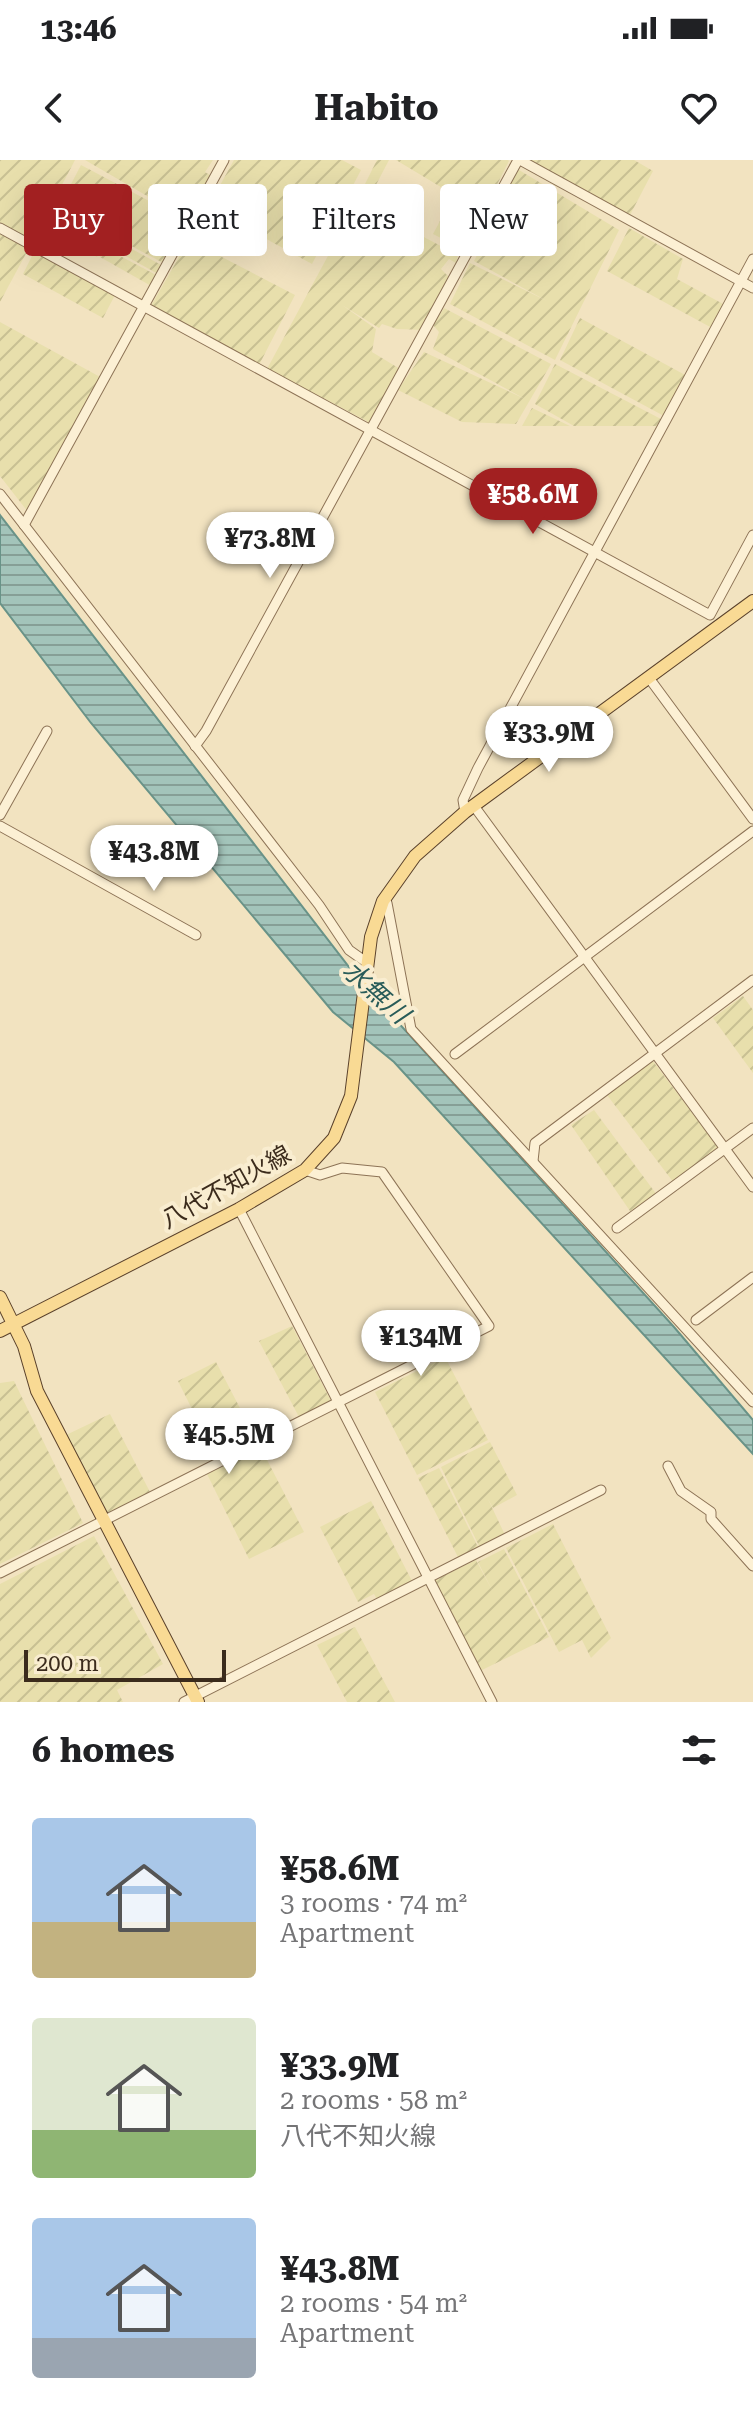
<!DOCTYPE html>
<html lang="en">
<head>
<meta charset="utf-8">
<style>
	:root { --surface:#fff; --page:#f6f6f6; --text:#202124; --muted:#757577; --accent:#a22021 }
	body { margin:0; font-family:"Roboto Serif","Noto Sans JP",serif; background:var(--page); color:var(--text); height:100vh; display:flex; flex-direction:column; font-size:30px; white-space:nowrap }
	* { box-sizing:border-box; margin:0 }
	p { font-size:26px; color:var(--muted) }
	.icon { flex:none; width:44px; height:44px; fill:none; stroke:currentColor; stroke-width:2; stroke-linecap:round; stroke-linejoin:round }
	.map { position:relative; height:1542px; overflow:hidden }
	.panel { display:flex; flex-direction:column; background:var(--surface); flex:1 }
	.panel>* { flex:none }
	.hud { position:absolute; left:24px; top:24px; width:706px; height:72px; display:flex; gap:16px }
	.scale { position:absolute; left:24px; bottom:20px; width:202px; box-sizing:border-box; padding-left:8px; border:4px solid #3b2b1c; border-top:0; font-size:22px; line-height:28px; white-space:nowrap; color:#3b2b1c; -webkit-text-stroke:6px #f9edd0; paint-order:stroke }
	.price { position:absolute; translate:-50% -68px; padding:0 18px; border-radius:28px; background:#fff; color:#222; font-size:26px; line-height:52px; filter:drop-shadow(0 2px 4px #0008) }
	.price::after { content:''; position:absolute; left:50%; top:48px; width:24px; height:18px; margin-left:-12px; background:inherit; clip-path:polygon(0 0,100% 0,50% 100%) }
	.price.selected { background:var(--accent); color:#fff }
	ul { padding:0; list-style:none }
	li { display:flex; align-items:center; gap:24px; height:200px; padding:0 32px }
	li span { display:grid; place-items:center; flex:none; width:224px; height:160px; border-radius:8px; color:#555 }
	li>.icon { margin-inline-start:auto }
	span .icon { width:96px; height:96px; fill:#fffc; stroke-width:1 }
	li b { font-size:34px }
	h2 { display:flex; justify-content:space-between; align-items:center; height:96px; padding:0 32px; font-size:34px }
	.pill { padding:0 28px; border-radius:8px; background:var(--surface); box-shadow:0 8px 32px #0002; font-size:28px; line-height:72px }
	.pill.selected { background:var(--accent); color:#fff }
	.status { display:flex; justify-content:space-between; align-items:center; height:56px; padding:0 40px; background:var(--surface); direction:ltr }
	.status svg { height:22px; fill:currentColor }
	header { display:flex; justify-content:space-between; align-items:center; height:104px; padding:0 32px; background:var(--surface); font-size:36px; font-weight:700 }
	.map>svg:first-child { display:block }
	.farmland { fill:url(#farmland-furrows) }
	.water { fill:url(#water-rules); stroke:#699388; stroke-width:2 }
	.lines { fill:none; stroke-linecap:round; stroke-linejoin:round }
	.minor-casing { stroke:#8d7356; stroke-width:11 }
	.major-casing { stroke:#5a412b; stroke-width:14 }
	.minor { stroke:#fcf0d4; stroke-width:9 }
	.major { stroke:#f9da94; stroke-width:12 }
	.labels { text-anchor:middle; stroke-width:8; stroke-linejoin:round; paint-order:stroke }
	.street-label { font-size:24px; fill:#3b2b1c; stroke:#f9edd0 }
	.water-label { font-size:26px; font-style:italic; fill:#295c59; stroke:#f9edd0 }
</style>
</head>
<body>
<div class="status"><b>13:46</b><svg viewBox="0 0 49 12"><path d="M0 12V9h3v3zM5 12V6h3v6zM10 12V3h3v9zM15 12V0h3v12zM26 1h20v11H26zM47 4h2v5h-2z"/></svg></div>
<header><svg class="icon" aria-label="back" viewBox="0 0 24 24"><path d="M15 5l-7 7 7 7"/></svg>Habito<svg class="icon" aria-label="heart" viewBox="0 0 24 24"><path d="M12 20l-8-8c-3-5 5-10 8-4 3-6 11-1 8 4z"/></svg></header>
<div class="map">
<svg width="753" height="1542" viewBox="0 0 753 1542">
	<defs>
		<pattern id="farmland-furrows" width="10" height="10" patternUnits="userSpaceOnUse" patternTransform="scale(2)"><rect width="10" height="10" fill="#e8dfac"/><path d="M-1 1l2-2M0 10L10 0M9 11l2-2" fill="none" stroke="#c8c093"/></pattern>
		<pattern id="water-rules" width="6" height="5" patternUnits="userSpaceOnUse" patternTransform="scale(2)"><rect width="6" height="5" fill="#a3c4ba"/><path d="M0 2.5h6" fill="none" stroke="#869f96"/></pattern>
	</defs>
	<rect width="100%" height="100%" fill="#f2e3c0"/>
	<g class="farmland">
		<path d="M0 0H75L32 82 0 64Z"/>
		<path d="M85 0H213L205 12 213 17 200 35 186 29 179 40 172 38 166 47Z"/>
		<path d="M234 0H342L361 10 312 104 208 47Z"/>
		<path d="M377 0H389L367 42 358 38Z"/>
		<path d="M396 0H508L509 1 464 90 433 74 454 35Z"/>
		<path d="M526 0H634L653 11 630 55 525 2Z"/>
		<path d="M81 5 187 61 165 104 59 47Z"/>
		<path d="M514 7 619 70 555 200 450 144 470 103 547 141 474 101 497 55Z"/>
		<path d="M357 42 458 95 456 103 449 99 441 109 452 120 425 170 397 169 382 164 379 168 342 145 376 169 372 192 400 209 370 270 367 261 267 209Z"/>
		<path d="M86 66 107 78 97 97 76 86Z"/>
		<path d="M629 68 683 99 677 119 725 145 712 168 607 111Z"/>
		<path d="M0 72 29 88 0 142Z"/>
		<path d="M110 77 163 106 158 114 106 85Z"/>
		<path d="M197 84 295 135 259 205 151 146 183 90 192 93Z"/>
		<path d="M105 88 158 116 153 127 100 97Z"/>
		<path d="M34 92 115 135 103 158 23 114Z"/>
		<path d="M444 148 551 204 516 264 462 262 398 230 424 192 525 239 433 189 439 172 433 165Z"/>
		<path d="M580 158 687 216 664 256 560 200Z"/>
		<path d="M0 162 102 218 28 352 0 316Z"/>
		<path d="M555 204 661 259 657 266H574L535 244Z"/>
		<path d="M532 248 570 266H522Z"/>
		<path d="M743 836 753 850V913L713 858Z"/>
		<path d="M652 900 719 988 674 1023 607 935Z"/>
		<path d="M594 950 657 1035 630 1051 571 965Z"/>
		<path d="M292 1166 331 1241 299 1257 259 1181Z"/>
		<path d="M445 1197 488 1280 417 1315 375 1232Z"/>
		<path d="M216 1202 256 1279 217 1299 178 1221Z"/>
		<path d="M14 1221 83 1363 0 1404V1223Z"/>
		<path d="M110 1254 151 1334 107 1356 66 1275Z"/>
		<path d="M490 1282 517 1335 493 1348 488 1339 505 1375 480 1388 441 1307Z"/>
		<path d="M261 1288 304 1372 249 1399 207 1314Z"/>
		<path d="M439 1308 479 1389 459 1399 418 1318Z"/>
		<path d="M371 1341 413 1423 378 1441 374 1434 358 1442 320 1367Z"/>
		<path d="M553 1364 611 1478 591 1498 582 1480 559 1492 506 1388Z"/>
		<path d="M94 1376 163 1504 117 1530 123 1542H0V1424Z"/>
		<path d="M504 1389 549 1477 480 1511 435 1420 476 1400 493 1432 478 1402Z"/>
		<path d="M355 1467 395 1542H347L317 1485Z"/>
	</g>
	<path class="water" d="M0 355 356 816 674 1167 753 1260V1294L394 902 333 852 91 563 0 443Z"/>
	<g class="lines">
		<g class="minor-casing">
			<g id="minor">
				<path d="M520 0 753 128"/>
				<path d="M0 68 710 455 753 375"/>
				<path d="M0 334 319 745 349 790 366 802"/>
				<path d="M24 365 224 0"/>
				<path d="M649 518 753 659"/>
				<path d="M195 586 206 571 518 0"/>
				<path d="M474 646 753 1027"/>
				<path d="M465 652 463 640 478 608 753 99"/>
				<path d="M0 655 47 571"/>
				<path d="M0 666 196 775"/>
				<path d="M383 741 387 743 411 869 753 1242"/>
				<path d="M455 894 753 671"/>
				<path d="M533 1001 535 983 753 820"/>
				<path d="M239 1049 492 1542"/>
				<path d="M617 1068 753 968"/>
				<path d="M696 1160 753 1117"/>
				<path d="M668 1306 681 1331 711 1352V1359L753 1406"/>
				<path d="M0 1413 489 1166 382 1012 342 1008 320 1015 305 1010"/>
				<path d="M184 1542 601 1330"/>
			</g>
		</g>
		<g class="major-casing">
			<g id="major">
				<path d="M0 1137 24 1186 37 1231 198 1542"/>
				<path d="M0 1171 239 1049 305 1010 334 978 351 936 371 777 383 741 415 696 465 652 753 441"/>
			</g>
		</g>
		<use href="#minor" class="minor"/>
		<use href="#major" class="major"/>
	</g>
	<g class="labels">
		<g class="street-label">
			<text transform="translate(226 1027) rotate(-29)" y="8">八代不知火線</text>
		</g>
		<g class="water-label">
			<text transform="translate(376 832) rotate(42)" y="9">水無川</text>
		</g>
	</g>
</svg>
<div class="scale">200 m</div>
<b class="price selected" style="left:533px;top:376px">¥58.6M</b>
<b class="price" style="left:270px;top:420px">¥73.8M</b>
<b class="price" style="left:549px;top:614px">¥33.9M</b>
<b class="price" style="left:154px;top:733px">¥43.8M</b>
<b class="price" style="left:421px;top:1218px">¥134M</b>
<b class="price" style="left:229px;top:1316px">¥45.5M</b>
<div class="hud">
<a class="pill selected">Buy</a>
<a class="pill">Rent</a>
<a class="pill">Filters</a>
<a class="pill">New</a>
</div>
</div>
<section class="panel">
<h2>6 homes<svg class="icon" aria-label="filters" viewBox="0 0 24 24"><path d="M4 7h16M4 17h16"/><circle cx="9" cy="7" r="2"/><circle cx="15" cy="17" r="2"/></svg></h2>
<ul>
<li><span style="background:linear-gradient(#a9c7e8 65%,#c2b280 0)"><svg class="icon" aria-label="home" viewBox="0 0 24 24"><path d="M3 11l9-7 9 7M6 9v11h12V9"/></svg></span><div><b>¥58.6M</b><p>3 rooms · 74 m²</p><p>Apartment</p></div></li>
<li><span style="background:linear-gradient(#dfe7d0 70%,#8fb573 0)"><svg class="icon" aria-label="home" viewBox="0 0 24 24"><path d="M3 11l9-7 9 7M6 9v11h12V9"/></svg></span><div><b>¥33.9M</b><p>2 rooms · 58 m²</p><p>八代不知火線</p></div></li>
<li><span style="background:linear-gradient(#a9c7e8 75%,#9aa5b1 0)"><svg class="icon" aria-label="home" viewBox="0 0 24 24"><path d="M3 11l9-7 9 7M6 9v11h12V9"/></svg></span><div><b>¥43.8M</b><p>2 rooms · 54 m²</p><p>Apartment</p></div></li>
</ul>
</section>
</body>
</html>
